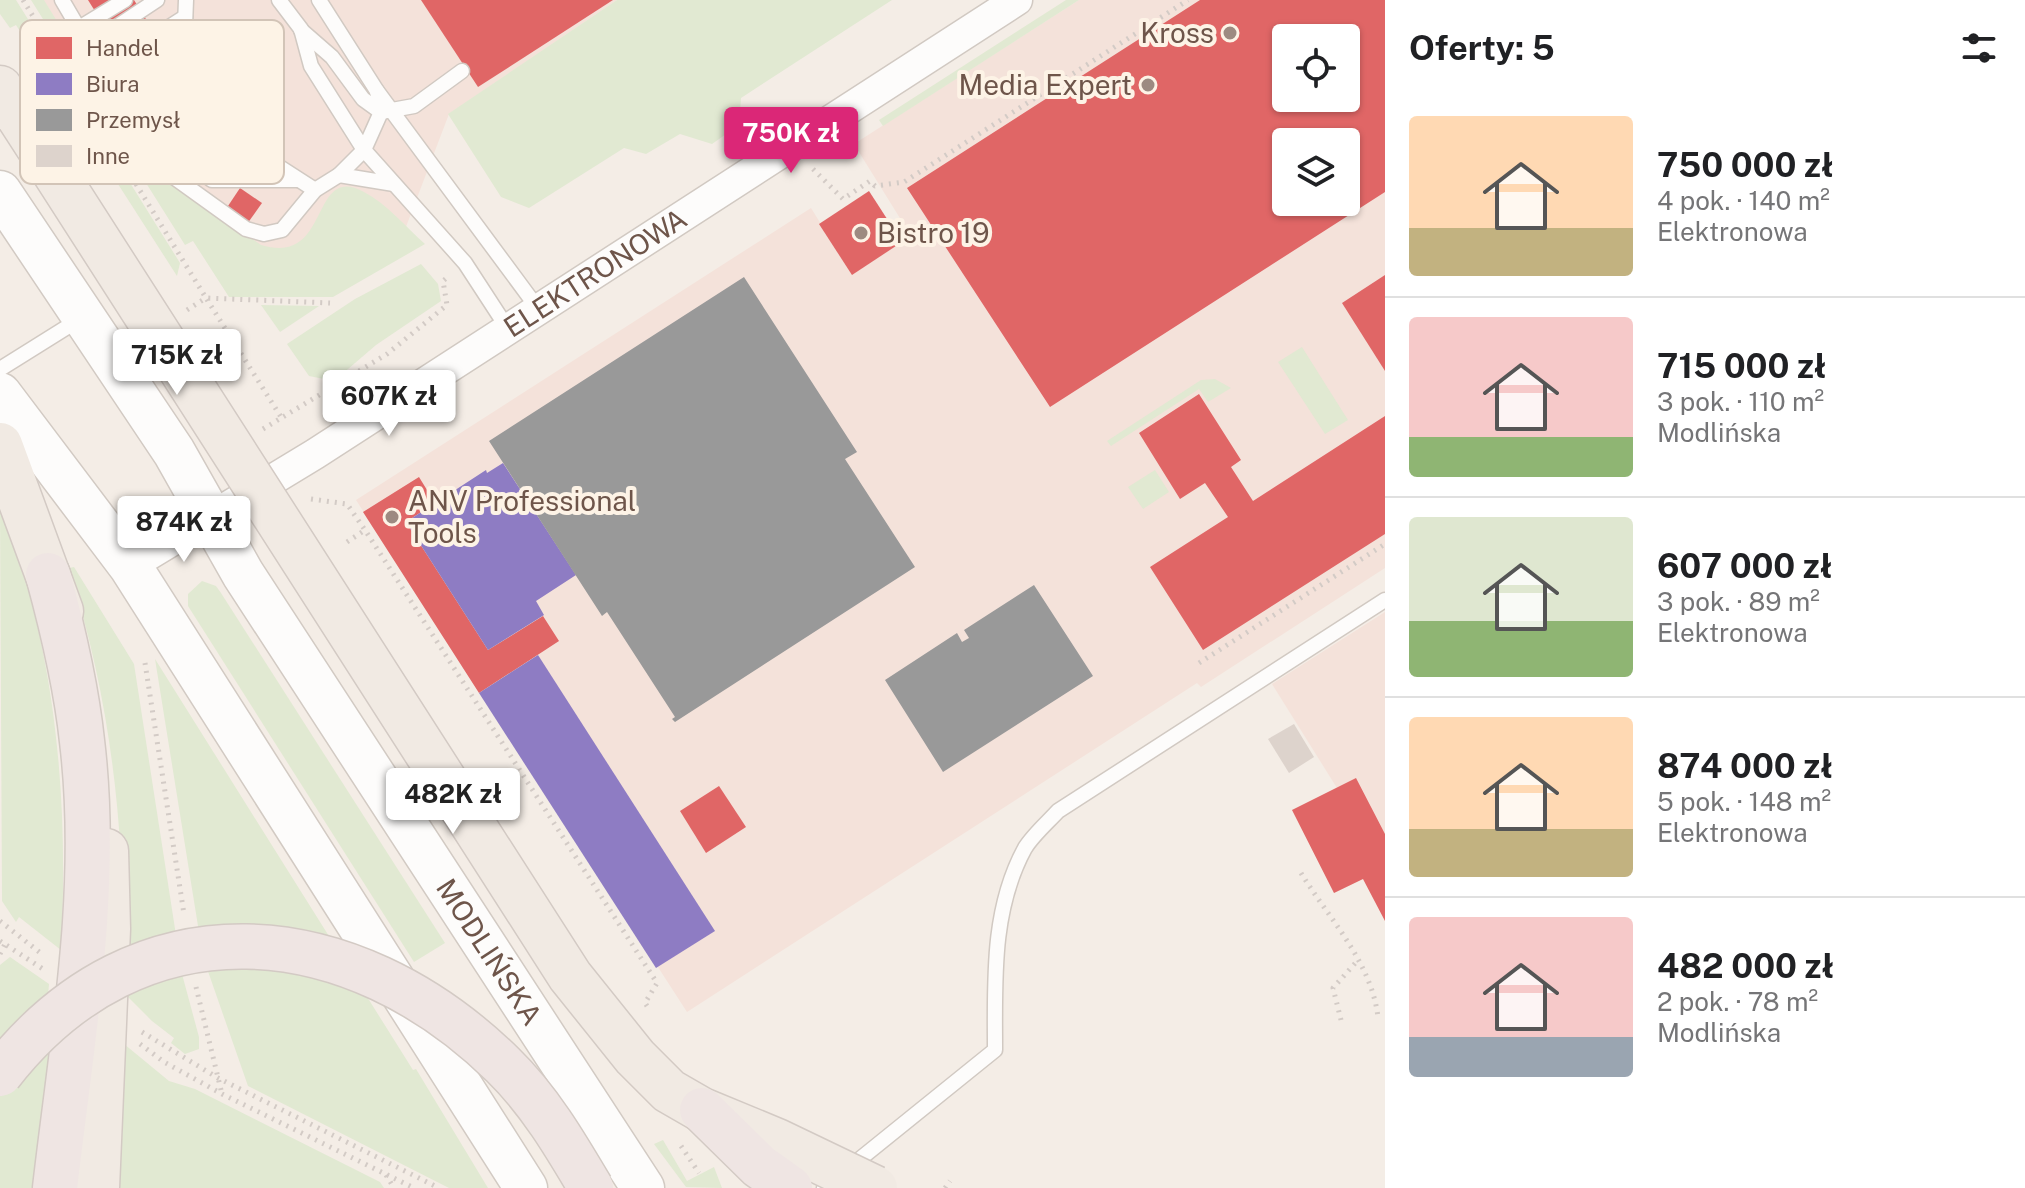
<!DOCTYPE html>
<html lang="pl">
<head>
<meta charset="utf-8">
<style>
	:root { --surface:#fff; --page:#f2f2f2; --text:#202124; --muted:#757577; --line:#e0e0e0; --accent:#db2777 }
	body { margin:0; font-family:"Public Sans",sans-serif; background:var(--page); color:var(--text); height:100vh; display:flex; flex-direction:column; font-size:30px; white-space:nowrap }
	* { box-sizing:border-box; margin:0 }
	p { font-size:26px; color:var(--muted) }
	.icon { flex:none; width:44px; height:44px; fill:none; stroke:currentColor; stroke-width:2; stroke-linecap:round; stroke-linejoin:round }
	.map { position:relative; flex:1; overflow:hidden }
	.sheet { display:flex; flex-direction:column; background:var(--surface); width:640px }
	.sheet>* { flex:none }
	.controls { position:absolute; left:1272px; top:24px; display:grid; gap:16px }
	.controls a { display:grid; place-items:center; width:88px; height:88px; border-radius:8px; background:var(--surface); box-shadow:0 2px 6px #0004; font-size:40px }
	.price { position:absolute; translate:-50% -68px; padding:0 18px; border-radius:8px; background:#fff; color:#222; font-size:26px; line-height:52px; filter:drop-shadow(0 2px 4px #0008) }
	.price::after { content:''; position:absolute; left:50%; top:48px; width:24px; height:18px; margin-left:-12px; background:inherit; clip-path:polygon(0 0,100% 0,50% 100%) }
	.price.current { background:var(--accent); color:#fff }
	ul { padding:0; list-style:none }
	li { display:flex; align-items:center; gap:24px; height:200px; padding:0 24px }
	li+li { border-top:2px solid var(--line) }
	li span { display:grid; place-items:center; flex:none; width:224px; height:160px; border-radius:8px; color:#555 }
	li>.icon { margin-inline-start:auto }
	span .icon { width:96px; height:96px; fill:#fffc; stroke-width:1 }
	li b { font-size:34px }
	h2 { display:flex; justify-content:space-between; align-items:center; height:96px; padding:0 24px; font-size:34px }
	main { display:flex; flex:1; min-height:0 }
	.map>svg:first-child { display:block }
	.commercial { fill:#f4e2da; fill-rule:evenodd }
	.green { fill:#e1e9d2 }
	.shops { fill:#e06666; fill-rule:evenodd }
	.offices { fill:#8e7cc3 }
	.industry { fill:#999 }
	.building { fill:#ddd3cc }
	.lines { fill:none; stroke-linecap:round; stroke-linejoin:round }
	.lane-casing { stroke:#d1c9c2; stroke-width:17 }
	.street-casing { stroke:#d1c9c2; stroke-width:33 }
	.secondary-casing { stroke:#d2cac3; stroke-width:45 }
	.primary-casing { stroke:#d3cac4; stroke-width:47 }
	.highway-casing { stroke:#d3cac4; stroke-width:47 }
	.path { stroke:#d3cbc6; stroke-width:5; stroke-dasharray:2 6; stroke-linecap:butt }
	.lane { stroke:#fdfcfb; stroke-width:14 }
	.street { stroke:#fdfcfb; stroke-width:30 }
	.secondary { stroke:#fdfcfb; stroke-width:42 }
	.primary { stroke:#f1eae3; stroke-width:44 }
	.highway { stroke:#efe5e3; stroke-width:44 }
	.primary-bridge-casing { stroke:#d3cac4; stroke-width:47; stroke-linecap:butt }
	.highway-bridge-casing { stroke:#d3cac4; stroke-width:47; stroke-linecap:butt }
	.primary-bridge { stroke:#f1eae3; stroke-width:44 }
	.highway-bridge { stroke:#efe5e3; stroke-width:44 }
	.poi-dot { fill:#9d8a81; stroke:#fdf3e6; stroke-width:3 }
	.labels { text-anchor:middle; stroke-width:8; stroke-linejoin:round; paint-order:stroke }
	.poi-label { font-size:28px; fill:#6e554a; stroke:#fdf3e6; text-anchor:end }
	.street-label { font-size:28px; fill:#6e554a; stroke:#fdf3e6 }
	.key { fill:#fdf3e6; stroke:#d2c4b7; stroke-width:2 }
	.key-label { font-size:22px; fill:#6e554a }
</style>
</head>
<body>
<main>
<div class="map">
<svg width="1385" height="1188" viewBox="0 0 1385 1188">
	<rect width="100%" height="100%" fill="#f4ede6"/>
	<g class="commercial">
		<path d="M36 0H617L449 114 404 232 310 289 135 161Z"/>
		<path d="M1079 0H1385V568L1201 687 1197 683 687 1012 356 500 811 208 852 274 911 236 854 144ZM1286 38H1346V98H1286ZM1286 142H1346V202H1286Z"/>
		<path d="M1385 612V921L1363 879 1334 893 1292 810 1337 788 1272 684Z"/>
	</g>
	<g class="green">
		<path d="M0 0H16L180 263 177 276 16 25 10 28 0 14Z"/>
		<path d="M31 0H44L141 158 261 245C332 267 309 162 364 192 387 204 406 227 425 244L333 297H229L193 241 185 245Z"/>
		<path d="M617 0H892L741 98 739 125 712 144 680 134 646 154 624 148 529 208 501 197 448 114Z"/>
		<path d="M1066 0H1079L883 126 879 120Z"/>
		<path d="M421 264 438 284 441 301 376 345 334 381 309 376 287 344 355 299Z"/>
		<path d="M261 305 319 306 280 332Z"/>
		<path d="M1302 347 1348 420 1325 434 1278 362Z"/>
		<path d="M1215 379 1231 388 1208 402 1199 389 1111 446 1107 441 1201 380Z"/>
		<path d="M1155 470 1169 492 1143 509 1128 487Z"/>
		<path d="M0 505C56 647 69 798 61 950L19 917 16 922 2 901Z"/>
		<path d="M74 567 134 664 182 974 199 1037V1049L185 1054 171 1043 174 1038 152 1021 123 992C126 841 114 712 69 568Z"/>
		<path d="M202 581 216 586 221 593 445 943 414 962 188 606V594Z"/>
		<path d="M155 659 413 1070 416 1069 488 1188H449L248 1086 203 957Z"/>
		<path d="M10 957 49 984 43 1053 49 1054 34 1188H0V965Z"/>
		<path d="M118 1039 169 1081 195 1089 380 1182 384 1188H111Z"/>
		<path d="M663 1140 687 1181 714 1167 722 1188 686 1187 654 1144Z"/>
	</g>
	<g class="shops">
		<path d="M88 0H134L177 69 144 89Z"/>
		<path d="M421 0H613L478 87Z"/>
		<path d="M1200 0H1385V192L1050 407 907 188ZM1286 38H1346V98H1286ZM1286 142H1346V202H1286Z"/>
		<path d="M240 188 262 203 247 224 226 209Z"/>
		<path d="M869 191 902 242 852 275 819 224Z"/>
		<path d="M1385 275V371L1342 303Z"/>
		<path d="M1199 394 1241 460 1231 467 1253 501 1385 416V534L1203 650 1150 567 1228 517 1205 483 1180 499 1139 433Z"/>
		<path d="M419 477 435 503 406 522 488 650 543 616 559 641 479 693 363 512Z"/>
		<path d="M1356 778 1385 834V921L1363 879 1334 893 1292 810Z"/>
		<path d="M719 786 746 827 706 853 680 811Z"/>
	</g>
	<g class="offices">
		<path d="M503 463 576 575 536 601 544 615 488 650 406 522 486 470 487 473Z"/>
		<path d="M538 655 715 931 656 968 479 693Z"/>
	</g>
	<g class="industry">
		<path d="M744 277 857 452 845 459 915 567 675 722 672 719 675 717 607 612 602 616 489 441Z"/>
		<path d="M1034 585 1093 676 943 772 885 680 957 633 962 642 969 638 964 630Z"/>
	</g>
	<path class="building" d="M1294 724 1314 757 1289 773 1268 739Z"/>
	<g class="lines">
		<g class="lane-casing">
			<g id="lane">
				<path d="M62 0 82 34"/>
				<path d="M157 0 89 45 130 111 157 165 246 229 264 234 282 230 315 190 339 175 364 150 381 112 377 91"/>
				<path d="M279 0 301 29 311 66 364 150 465 263 508 329"/>
				<path d="M319 0 377 91 539 310"/>
				<path d="M79 28 125 0"/>
				<path d="M301 30 332 57 363 99 381 112 414 106 462 71"/>
				<path d="M104 69 185 17"/>
				<path d="M118 91 184 51 186 0"/>
				<path d="M130 111 156 116 185 134 230 135 315 190"/>
				<path d="M143 131 212 180H298"/>
				<path d="M339 175 394 184"/>
				<path d="M0 369 80 319"/>
				<path d="M824 1188 995 1050C995 982 991 910 1025 848 1033 835 1048 822 1058 811L1385 600"/>
			</g>
		</g>
		<g class="street-casing">
			<g id="street">
				<path id="s1" d="M130 566 315 454 1017 0"/>
			</g>
		</g>
		<g class="secondary-casing">
			<g id="secondary">
				<path id="s2" d="M0 192 174 452 243 574 643 1188"/>
				<path d="M0 394 130 566 526 1188"/>
			</g>
		</g>
		<g class="primary-casing">
			<g id="primary">
				<path d="M0 88 39 148"/>
				<path d="M0 445 61 611"/>
				<path d="M97 1188 108 929 106 851"/>
			</g>
		</g>
		<g class="highway-casing">
			<path id="highway" d="M48 575C63 630 76 684 82 741 100 889 72 1041 55 1188"/>
		</g>
		<g class="path">
			<path d="M23 0 206 298 330 303"/>
			<path d="M813 169 843 199 870 181 875 186 904 182 1188 0"/>
			<path d="M187 310 206 298 281 417"/>
			<path d="M263 429 387 354 447 305 443 281 449 276"/>
			<path d="M311 499 347 504 365 530 657 983 645 1003 647 1006"/>
			<path d="M347 542 365 530"/>
			<path d="M145 663 184 914"/>
			<path d="M1199 663 1385 544"/>
			<path d="M1301 873C1329 919 1371 961 1378 1017"/>
			<path d="M0 921 43 955"/>
			<path d="M0 941 43 969"/>
			<path d="M0 954 5 944"/>
			<path d="M196 987 222 1094"/>
			<path d="M1341 1020 1333 988 1358 960"/>
			<path d="M142 1032 218 1078 439 1188"/>
			<path d="M140 1044 164 1062 222 1094 414 1188"/>
			<path d="M681 1146 699 1173"/>
			<path d="M386 1175 394 1188"/>
			<path d="M945 1188 950 1181"/>
		</g>
		<use href="#lane" class="lane"/>
		<use href="#street" class="street"/>
		<use href="#secondary" class="secondary"/>
		<use href="#primary" class="primary"/>
		<use href="#highway" class="highway"/>
		<g class="primary-bridge-casing">
			<path id="primary-bridge" d="M39 148 570 976 635 1057 669 1091 702 1110 777 1141 875 1188"/>
		</g>
		<g class="highway-bridge-casing">
			<g id="highway-bridge">
				<path d="M0 1074C139 895 351 916 503 1065 539 1100 565 1144 591 1188"/>
				<path d="M702 1110 759 1166 790 1188"/>
			</g>
		</g>
		<use href="#primary-bridge" class="primary-bridge"/>
		<use href="#highway-bridge" class="highway-bridge"/>
	</g>
	<g class="poi-dot">
		<circle cx="1230" cy="33" r="8"/>
		<circle cx="1148" cy="85" r="8"/>
		<circle cx="861" cy="233" r="8"/>
		<circle cx="392" cy="517" r="8"/>
	</g>
	<g class="labels">
		<g class="poi-label">
			<text x="1214" y="43">Kross</text>
			<text x="1132" y="95">Media Expert</text>
			<text x="877" y="243" text-anchor="start">Bistro 19</text>
			<text x="408" y="511" text-anchor="start">ANV Professional<tspan x="408" dy="32">Tools</tspan></text>
		</g>
		<g class="street-label">
			<text dy="10" stroke="none"><textPath href="#s1" startOffset="550">ELEKTRONOWA</textPath></text>
			<text dy="10" stroke="none"><textPath href="#s2" startOffset="904">MODLIŃSKA</textPath></text>
		</g>
	</g>
	<rect x="20" y="20" width="264" height="164" rx="12" class="key"/>
	<rect x="36" y="37" width="36" height="22" fill="#e06666"/>
	<rect x="36" y="73" width="36" height="22" fill="#8e7cc3"/>
	<rect x="36" y="109" width="36" height="22" fill="#999"/>
	<rect x="36" y="145" width="36" height="22" fill="#ddd3cc"/>
	<g class="key-label">
		<text x="86" y="56">Handel</text>
		<text x="86" y="92">Biura</text>
		<text x="86" y="128">Przemysł</text>
		<text x="86" y="164">Inne</text>
	</g>
</svg>
<div class="controls">
<a><svg class="icon" aria-label="locate" viewBox="0 0 24 24"><circle cx="12" cy="12" r="6"/><path d="M12 2v4M12 18v4M2 12h4M18 12h4"/></svg></a>
<a><svg class="icon" aria-label="layers" viewBox="0 0 24 24"><path d="M12 4l9 5-9 5-9-5zM3 14l9 5 9-5"/></svg></a>
</div>
<b class="price current" style="left:791px;top:175px">750K zł</b>
<b class="price" style="left:177px;top:397px">715K zł</b>
<b class="price" style="left:389px;top:438px">607K zł</b>
<b class="price" style="left:184px;top:564px">874K zł</b>
<b class="price" style="left:453px;top:836px">482K zł</b>
</div>
<section class="sheet">
<h2>Oferty: 5<svg class="icon" aria-label="filters" viewBox="0 0 24 24"><path d="M4 7h16M4 17h16"/><circle cx="9" cy="7" r="2"/><circle cx="15" cy="17" r="2"/></svg></h2>
<ul>
<li><span style="background:linear-gradient(#ffd9b3 70%,#c2b280 0)"><svg class="icon" aria-label="home" viewBox="0 0 24 24"><path d="M3 11l9-7 9 7M6 9v11h12V9"/></svg></span><div><b>750 000 zł</b><p>4 pok. · 140 m²</p><p>Elektronowa</p></div></li>
<li><span style="background:linear-gradient(#f6c9c9 75%,#8fb573 0)"><svg class="icon" aria-label="home" viewBox="0 0 24 24"><path d="M3 11l9-7 9 7M6 9v11h12V9"/></svg></span><div><b>715 000 zł</b><p>3 pok. · 110 m²</p><p>Modlińska</p></div></li>
<li><span style="background:linear-gradient(#dfe7d0 65%,#8fb573 0)"><svg class="icon" aria-label="home" viewBox="0 0 24 24"><path d="M3 11l9-7 9 7M6 9v11h12V9"/></svg></span><div><b>607 000 zł</b><p>3 pok. · 89 m²</p><p>Elektronowa</p></div></li>
<li><span style="background:linear-gradient(#ffd9b3 70%,#c2b280 0)"><svg class="icon" aria-label="home" viewBox="0 0 24 24"><path d="M3 11l9-7 9 7M6 9v11h12V9"/></svg></span><div><b>874 000 zł</b><p>5 pok. · 148 m²</p><p>Elektronowa</p></div></li>
<li><span style="background:linear-gradient(#f6c9c9 75%,#9aa5b1 0)"><svg class="icon" aria-label="home" viewBox="0 0 24 24"><path d="M3 11l9-7 9 7M6 9v11h12V9"/></svg></span><div><b>482 000 zł</b><p>2 pok. · 78 m²</p><p>Modlińska</p></div></li>
</ul>
</section>
</main>
</body>
</html>
